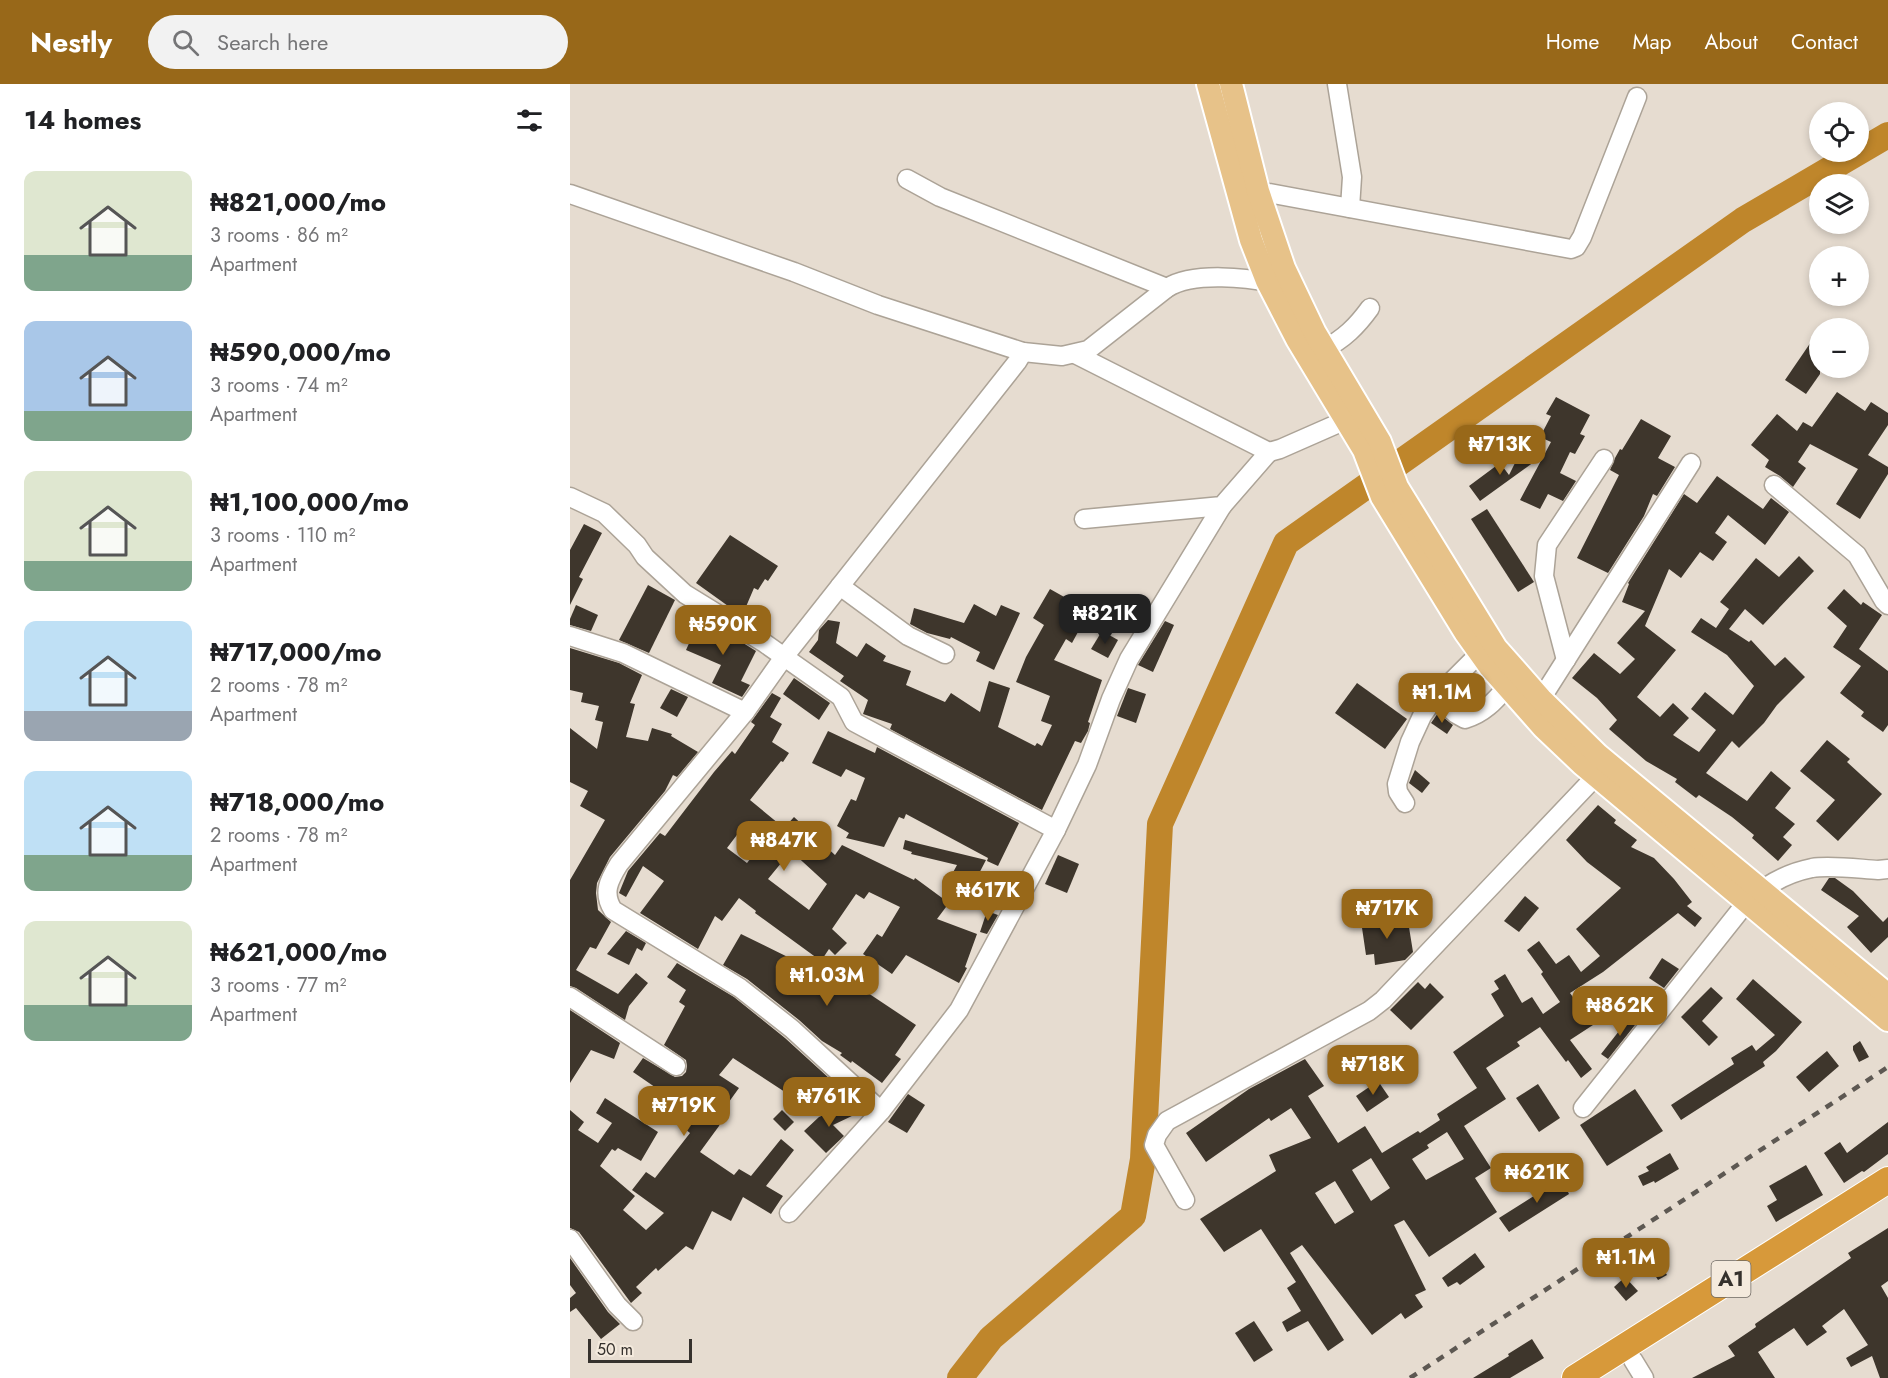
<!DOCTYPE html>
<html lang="en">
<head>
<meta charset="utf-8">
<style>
	:root { --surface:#fff; --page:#f2f2f2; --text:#202124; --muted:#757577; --accent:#986819 }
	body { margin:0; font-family:Jost,sans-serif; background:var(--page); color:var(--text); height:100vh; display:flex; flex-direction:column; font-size:22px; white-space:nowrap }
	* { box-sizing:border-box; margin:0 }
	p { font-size:20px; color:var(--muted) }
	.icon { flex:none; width:33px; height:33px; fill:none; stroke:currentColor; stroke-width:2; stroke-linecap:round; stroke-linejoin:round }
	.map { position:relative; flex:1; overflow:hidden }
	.sheet { display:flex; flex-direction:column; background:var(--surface); width:570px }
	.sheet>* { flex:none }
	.controls { position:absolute; left:1239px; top:18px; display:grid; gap:12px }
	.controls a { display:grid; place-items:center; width:60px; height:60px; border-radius:50%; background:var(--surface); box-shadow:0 3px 9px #0003; font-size:30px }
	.scale { position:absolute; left:18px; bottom:15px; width:104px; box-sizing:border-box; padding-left:6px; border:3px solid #35312d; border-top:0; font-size:16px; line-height:21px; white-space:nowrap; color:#35312d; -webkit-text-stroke:4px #f4eadd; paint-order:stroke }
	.price { position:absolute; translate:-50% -51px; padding:0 14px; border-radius:12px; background:var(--accent); color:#fff; font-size:20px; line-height:39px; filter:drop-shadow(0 2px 3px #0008) }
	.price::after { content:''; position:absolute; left:50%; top:36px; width:18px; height:14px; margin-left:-9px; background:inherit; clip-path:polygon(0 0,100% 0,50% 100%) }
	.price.current { background:#222; color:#fff }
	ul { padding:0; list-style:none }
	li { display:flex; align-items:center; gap:18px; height:150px; padding:0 24px }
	li span { display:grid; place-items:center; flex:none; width:168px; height:120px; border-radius:12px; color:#555 }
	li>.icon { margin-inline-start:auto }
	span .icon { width:72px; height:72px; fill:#fffc; stroke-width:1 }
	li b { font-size:26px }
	h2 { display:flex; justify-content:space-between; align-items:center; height:72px; padding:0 24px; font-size:26px }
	header { display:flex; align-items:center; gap:36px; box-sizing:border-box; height:84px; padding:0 30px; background:var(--accent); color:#fff }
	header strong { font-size:28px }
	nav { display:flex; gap:33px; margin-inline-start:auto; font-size:21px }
	.search { width:420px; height:54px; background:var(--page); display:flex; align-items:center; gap:15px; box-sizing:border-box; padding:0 21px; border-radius:33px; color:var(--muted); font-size:22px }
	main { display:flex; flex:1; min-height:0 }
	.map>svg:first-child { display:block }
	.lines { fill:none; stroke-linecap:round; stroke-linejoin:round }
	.river { stroke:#bf862b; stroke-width:26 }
	.building { fill:#3e362c; fill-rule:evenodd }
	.minor-casing { stroke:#aca397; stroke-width:21 }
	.major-casing { stroke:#fff; stroke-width:26 }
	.highway-casing { stroke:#fff; stroke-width:28 }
	.minor { stroke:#fff; stroke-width:18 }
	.major { stroke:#e7c289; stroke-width:22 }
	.highway { stroke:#d7993a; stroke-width:26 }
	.rail { stroke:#5d5852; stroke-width:4.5; stroke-dasharray:8 8; stroke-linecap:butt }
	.labels { text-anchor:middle; stroke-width:6; stroke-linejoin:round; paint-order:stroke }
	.shield { fill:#f4eadd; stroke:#6e6862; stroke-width:1.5 }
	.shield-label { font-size:21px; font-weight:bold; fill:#35312d }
</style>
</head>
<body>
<header>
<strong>Nestly</strong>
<div class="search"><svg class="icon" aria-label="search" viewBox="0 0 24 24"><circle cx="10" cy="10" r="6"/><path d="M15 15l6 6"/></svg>Search here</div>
<nav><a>Home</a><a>Map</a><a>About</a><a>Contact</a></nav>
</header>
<main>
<section class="sheet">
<h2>14 homes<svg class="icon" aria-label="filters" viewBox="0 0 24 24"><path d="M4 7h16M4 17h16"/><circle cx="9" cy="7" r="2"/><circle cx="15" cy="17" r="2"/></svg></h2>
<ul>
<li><span style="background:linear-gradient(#dfe7d0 70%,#7fa58c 0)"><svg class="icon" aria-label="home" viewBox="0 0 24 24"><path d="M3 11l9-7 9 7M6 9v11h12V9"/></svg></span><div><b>₦821,000/mo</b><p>3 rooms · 86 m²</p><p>Apartment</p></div></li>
<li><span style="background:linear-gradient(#a9c7e8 75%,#7fa58c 0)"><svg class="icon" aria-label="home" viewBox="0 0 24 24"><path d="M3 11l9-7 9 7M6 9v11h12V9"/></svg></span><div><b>₦590,000/mo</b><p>3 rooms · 74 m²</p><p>Apartment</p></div></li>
<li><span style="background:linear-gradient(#dfe7d0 75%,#7fa58c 0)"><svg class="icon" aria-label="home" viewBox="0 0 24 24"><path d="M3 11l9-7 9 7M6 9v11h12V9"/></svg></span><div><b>₦1,100,000/mo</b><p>3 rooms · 110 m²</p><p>Apartment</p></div></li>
<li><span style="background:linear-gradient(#bfe0f5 75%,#9aa5b1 0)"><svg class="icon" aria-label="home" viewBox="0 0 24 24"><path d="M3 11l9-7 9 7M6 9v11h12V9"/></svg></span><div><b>₦717,000/mo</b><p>2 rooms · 78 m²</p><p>Apartment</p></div></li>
<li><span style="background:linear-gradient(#bfe0f5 70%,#7fa58c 0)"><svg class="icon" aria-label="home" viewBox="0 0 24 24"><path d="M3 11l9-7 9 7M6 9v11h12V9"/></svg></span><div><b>₦718,000/mo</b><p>2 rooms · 78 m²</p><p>Apartment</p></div></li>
<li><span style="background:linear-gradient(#dfe7d0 70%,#7fa58c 0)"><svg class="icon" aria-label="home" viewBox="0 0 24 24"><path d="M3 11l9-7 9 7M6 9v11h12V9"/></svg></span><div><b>₦621,000/mo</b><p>3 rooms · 77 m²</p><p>Apartment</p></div></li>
</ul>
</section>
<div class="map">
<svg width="1318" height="1294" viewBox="0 0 1318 1294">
	<rect width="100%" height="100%" fill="#e6dcd0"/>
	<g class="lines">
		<path class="river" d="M390 1294 421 1254 563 1132 573 1075 590 740 716 459 1173 136 1318 51"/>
	</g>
	<g class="building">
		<path d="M1241 258 1250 264V290L1236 310 1215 296Z"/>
		<path d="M1267 308 1295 327 1301 318 1318 329V341L1298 371 1318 383V390L1290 435 1266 420 1288 385 1240 360 1228 378 1236 384 1223 403 1210 392 1195 383 1199 376 1181 361 1207 330 1227 347 1233 338 1242 343Z"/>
		<path d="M986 313 1020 331 1010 350 1015 352 1005 370 1000 368 990 389 1006 397 993 417 978 410 970 425 950 416 981 358 970 353 981 332 976 330Z"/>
		<path d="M1071 335 1101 352 1088 374 1105 383 1087 412 1083 410 1074 432 1038 489 1007 474 1049 391 1040 386 1045 374 1050 365 1052 366Z"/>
		<path d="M951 367 968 375 910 417 899 402 930 379 939 391Z"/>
		<path d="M1147 392 1193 425 1201 414 1219 428 1195 461 1158 431 1145 449 1157 458 1143 477 1130 468 1111 494 1099 485 1075 542 1106 566 1067 613 1090 633 1103 619 1119 634 1103 651 1129 668 1146 646 1121 625 1135 608 1163 631 1184 602 1157 571 1121 548 1131 534 1146 544 1159 525 1150 518 1186 474 1209 493 1229 472 1244 487 1193 541 1175 525 1159 545 1179 558 1181 556 1205 582 1215 573 1235 593 1207 621 1194 639 1169 664 1162 657 1136 689 1177 717 1201 687 1221 704 1205 724 1225 740 1213 753 1222 761 1208 777 1182 754 1184 751 1162 733 1129 711 1126 714 1105 698 1107 695 1076 677 1039 645 1047 636 1027 614 1002 594 1024 569 1050 590 1065 575 1047 559 1075 527 1052 518 1059 500 1058 499 1114 410 1127 419Z"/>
		<path d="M917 425 964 498 948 508 901 435Z"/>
		<path d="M14 440 32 449 9 493 13 495 0 521V466Z"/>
		<path d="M160 451 208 482 198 497 195 495 188 506 184 504 172 532 126 499Z"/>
		<path d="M78 501 105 516 79 569 49 556Z"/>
		<path d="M480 505 496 514 489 526 502 533 497 542 508 548 502 559 496 555 484 576 532 596 518 638 520 639 518 647 511 659 505 657 472 726 320 645 322 640 293 630 298 616 270 597 274 592 239 568 248 556 249 546 258 536 270 538 266 559 287 573 296 559 316 572 313 577 341 587 336 601 375 618 381 609 410 628 419 597 440 604 428 643 465 662 467 659 472 662 482 641 471 637 480 612 446 598 456 573 474 541 463 534Z"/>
		<path d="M1274 505 1291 521 1293 518 1312 531 1289 565 1318 587V641L1313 648 1291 632 1294 628 1270 609 1291 582 1263 563 1277 542 1257 524Z"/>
		<path d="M404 520 426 532 431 521 450 529 424 586 406 577 410 568 381 553 380 555 357 549 340 540 344 524 394 539Z"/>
		<path d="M6 521 28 531 21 547 0 541V535Z"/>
		<path d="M131 533 186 567 171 597 180 601 172 613 142 599 151 581 116 566Z"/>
		<path d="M595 537 604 541 583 588 568 581Z"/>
		<path d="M532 547 548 556 538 574 521 565Z"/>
		<path d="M0 564 49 579 72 591 60 619 65 620 56 653 78 657 82 644 102 650 101 652 128 668 107 693 103 691 95 707 40 773 27 799 26 809 28 826 41 838 26 865 20 863 6 886 48 910 66 889 78 899 59 922 55 936 6 904 0 902V796L35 736 10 722 18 707 0 698V644L27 665 33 638 25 636 29 622 11 618 13 609 0 606Z"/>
		<path d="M224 594 260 619 249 636 213 610Z"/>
		<path d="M901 594 915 609 896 623 883 612Z"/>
		<path d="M787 599 837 635 815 665 765 629Z"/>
		<path d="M558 604 576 610 566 639 547 632Z"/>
		<path d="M101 605 118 613 107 633 90 624Z"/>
		<path d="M202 609 211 614 200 633 212 640 202 658 219 669 213 678 211 677 180 716 214 744 224 733 265 771 272 761 344 796 345 794 379 819 367 835 407 850 395 883 397 884 389 899 336 871 322 890 293 870 307 850 312 853 330 823 299 808 294 815 286 810 262 845 277 859 265 871 259 865 251 877 185 829 186 827 169 814 152 837 145 832 128 865 70 829 94 797 73 782 56 813 49 809 58 787 90 749 95 752 144 688 162 667 165 670 185 641 181 638ZM173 743 192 760 177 779 157 764ZM221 767 257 800 239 826 198 795Z"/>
		<path d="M868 629 883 641 877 650 861 639Z"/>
		<path d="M258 647 305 669 307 663 449 739 428 782 417 777 418 774 336 730 334 735 329 733 314 763 276 754 279 749 267 742 281 715 286 717 295 694 276 685 271 693 242 679Z"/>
		<path d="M1257 656 1280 675 1277 678 1312 710 1268 757 1246 737 1265 716 1230 687Z"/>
		<path d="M845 686 860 699 852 709 839 699Z"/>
		<path d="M1028 721 1046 736 1044 739 1067 756 1061 763 1084 774 1104 795 1122 818 1117 822 1132 834 1125 843 1108 829 1033 888 1000 909 1023 941 1000 956 1022 985 1011 994 998 976 996 978 970 943 947 958 950 962 916 984 936 1015 894 1042 921 1084 905 1094 927 1128 859 1173 834 1136 824 1141 856 1206 845 1211 853 1223 835 1235 831 1229 802 1251 732 1161 720 1169 774 1256 758 1267 738 1237 717 1248 712 1238 731 1227 717 1204 726 1198 691 1145 654 1168 630 1135 706 1087 699 1071 741 1054 721 1024 701 1037 699 1034 636 1078 616 1049 679 1005 735 975 754 1002 738 1012 768 1059 795 1042 812 1069 848 1047 850 1049 870 1036 867 1030 907 1004 883 968 934 932 921 910 929 905 924 897 935 890 952 919 962 913 973 930 990 918 971 890 973 888 957 866 969 857 986 880 999 871 1011 888 1030 872 1006 845 1051 804 1017 778 996 756ZM877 1048 894 1075 856 1096 842 1075 859 1064 857 1061ZM801 1074 820 1104 801 1117 782 1086ZM765 1097 784 1128 765 1140 745 1109Z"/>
		<path d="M335 756 350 760 416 776 401 805 380 794 387 781 341 770 342 768 333 765Z"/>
		<path d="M488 771 509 780 497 809 475 800Z"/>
		<path d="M1259 794H1265L1283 807 1313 838 1318 833V853L1301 869 1277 843 1289 832 1251 806Z"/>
		<path d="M955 812 969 824 949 848 934 837Z"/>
		<path d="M417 827 428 831 417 850 410 848Z"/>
		<path d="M820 832 821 839 838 837 843 868 835 876 805 881 804 870 796 871 791 837Z"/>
		<path d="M56 847 76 859 72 867 67 864 59 881 37 870Z"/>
		<path d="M171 850 244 886 243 888 261 900 270 886 297 905 295 907 346 941 325 971 331 975 312 999 282 977 281 979 270 971 272 969 252 957 229 936 177 895 153 881Z"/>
		<path d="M1092 874 1109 885 1094 904 1079 894Z"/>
		<path d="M107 879 164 913 215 954 260 995 241 1025 163 974 149 991 169 1004 148 1033 152 1035 149 1042 130 1068 164 1091 169 1085 181 1092 211 1055 224 1066 196 1102 213 1112 201 1130 173 1113 161 1137 142 1127 123 1166 116 1162 88 1187 86 1184 66 1203 72 1209 61 1219 9 1148 0 1144V1026L14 1038 8 1046 28 1059 42 1039 26 1029 35 1014 88 1048 71 1077 48 1064 45 1067 42 1065 30 1082 65 1112 53 1126 76 1146 94 1129 62 1106 76 1088 85 1094 120 1049 115 1045 120 1038 90 1017 95 1010 63 988 73 974 105 993 112 992 116 988 117 982 116 976 94 961 115 922 109 918 116 906 97 893Z"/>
		<path d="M1183 895 1232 938 1206 967 1193 978 1195 982 1111 1036 1101 1021 1164 980 1161 974 1182 961 1186 967 1205 951 1166 915Z"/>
		<path d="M848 898 855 905 860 899 874 913 841 946 820 926Z"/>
		<path d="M1141 903 1153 914 1132 937 1148 953 1139 962 1111 933Z"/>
		<path d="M0 926 50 959 44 975 21 966 0 999Z"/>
		<path d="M1060 933 1069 936 1038 975 1031 970Z"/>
		<path d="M1290 957 1299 973 1289 978 1283 966V962Z"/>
		<path d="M1257 967 1269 982 1239 1008 1226 993Z"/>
		<path d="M808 997 819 1013 797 1028 786 1012Z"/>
		<path d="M968 1000 990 1034 969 1048 946 1014Z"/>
		<path d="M1065 1005 1093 1047 1037 1082 1010 1041Z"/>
		<path d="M338 1010 355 1021 337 1049 318 1038Z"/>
		<path d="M279 1020 284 1031 263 1041 274 1052 256 1069 234 1047 249 1033Z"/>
		<path d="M212 1026 224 1038 215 1047 203 1035Z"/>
		<path d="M1318 1038V1070L1294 1088 1292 1087 1274 1099 1254 1069 1270 1058 1277 1069Z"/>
		<path d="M1100 1069 1109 1085 1085 1099 1084 1097 1073 1102 1068 1092 1079 1087 1076 1083Z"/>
		<path d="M1236 1081 1253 1111 1206 1138 1197 1122 1207 1116 1199 1102Z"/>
		<path d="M997 1091 1004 1102 997 1106 999 1110 939 1148 929 1134Z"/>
		<path d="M1318 1144V1197L1311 1202 1318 1214V1294H1310L1302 1272 1281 1283 1276 1274 1298 1261 1274 1225 1252 1242 1257 1248 1237 1262 1224 1244 1188 1268 1205 1294H1122L1165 1272 1158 1262 1186 1243 1185 1240 1281 1174 1278 1169Z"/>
		<path d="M905 1169 915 1183 890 1201 887 1198 878 1203 872 1194Z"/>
		<path d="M0 1174 38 1228 50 1240 31 1255 6 1224 0 1228V1214L6 1209 0 1201Z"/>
		<path d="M1087 1175 1097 1191 1088 1196 1078 1180Z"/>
		<path d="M1055 1193 1068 1207 1056 1217 1044 1203Z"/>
		<path d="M684 1237 703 1266 684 1278 665 1249Z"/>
		<path d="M962 1255 974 1274 940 1294H903L939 1272 938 1270Z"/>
	</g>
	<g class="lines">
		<g class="minor-casing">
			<g id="minor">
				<path d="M767 0 782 93 780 124"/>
				<path d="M337 95 370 113 597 204"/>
				<path d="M688 107 1001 165 1006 163 1012 153 1067 13"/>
				<path d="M0 110 224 188 308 221 453 268 492 272 518 266 597 204C624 187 679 194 709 200"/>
				<path d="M754 265C774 255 787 242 800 224"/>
				<path d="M505 270 699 368 710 365 776 336"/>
				<path d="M1204 401 1287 471 1314 517 1318 521"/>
				<path d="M0 413 34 429 67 461 75 473 115 510 193 558 271 613 284 638 486 746"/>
				<path d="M514 435 652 422 699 368"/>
				<path d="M270 502 338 552 375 570"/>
				<path d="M0 552 53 569 175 628"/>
				<path d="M996 576 974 492 977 461 1034 375"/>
				<path d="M867 613 886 630 895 635C914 629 924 618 937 603"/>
				<path d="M971 615 1121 379"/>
				<path d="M835 719 828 708 827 700 840 658 852 632 863 616 910 569 919 562"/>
				<path d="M0 913 106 982"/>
				<path d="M1013 1024 1176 819C1194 802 1217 789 1242 784 1260 781 1290 785 1308 786L1318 785"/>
				<path d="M311 1027 222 945 170 904 43 826C32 809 39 796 49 780L175 628 214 573 447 278 453 268"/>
				<path d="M615 1116 584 1061 587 1051 597 1037 799 927 813 916 1026 692"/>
				<path d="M219 1129 311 1027 389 926 486 746 517 681 541 615 559 575 652 422"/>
				<path d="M0 1155 47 1221 63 1237"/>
				<path d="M1063 1276 1074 1294"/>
			</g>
		</g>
		<g class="major-casing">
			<g id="major">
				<path d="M638 0 681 156 697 197 727 255 794 366 812 413 895 548 920 583 973 643 1012 680 1318 936"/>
				<path d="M661 0 688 107 714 184 745 249 810 358 827 403 926 564 971 615 1028 671 1318 911"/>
			</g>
		</g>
		<g class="highway-casing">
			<path id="highway" d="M1005 1294 1318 1096"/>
		</g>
		<use href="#minor" class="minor"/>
		<use href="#major" class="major"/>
		<use href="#highway" class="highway"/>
		<path class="rail" d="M840 1294 1318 983"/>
	</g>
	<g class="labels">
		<rect class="shield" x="1141.5" y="1177" width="39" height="36" rx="4.5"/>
		<g class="shield-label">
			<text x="1161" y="1202">A1</text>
		</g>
	</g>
</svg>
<div class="controls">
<a><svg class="icon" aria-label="locate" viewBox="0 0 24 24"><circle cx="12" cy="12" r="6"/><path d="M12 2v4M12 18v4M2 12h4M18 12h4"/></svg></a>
<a><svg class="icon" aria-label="layers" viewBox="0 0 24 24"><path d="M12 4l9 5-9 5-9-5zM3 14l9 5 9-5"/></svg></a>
<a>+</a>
<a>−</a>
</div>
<div class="scale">50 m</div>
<b class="price" style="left:930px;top:392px">₦713K</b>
<b class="price current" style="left:535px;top:561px">₦821K</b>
<b class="price" style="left:153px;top:572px">₦590K</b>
<b class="price" style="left:872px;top:640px">₦1.1M</b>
<b class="price" style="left:214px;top:788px">₦847K</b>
<b class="price" style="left:418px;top:838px">₦617K</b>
<b class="price" style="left:817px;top:856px">₦717K</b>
<b class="price" style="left:257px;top:923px">₦1.03M</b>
<b class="price" style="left:1050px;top:953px">₦862K</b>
<b class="price" style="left:803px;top:1012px">₦718K</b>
<b class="price" style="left:259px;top:1044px">₦761K</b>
<b class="price" style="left:114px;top:1053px">₦719K</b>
<b class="price" style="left:967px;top:1120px">₦621K</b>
<b class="price" style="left:1056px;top:1205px">₦1.1M</b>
</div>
</main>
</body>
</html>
